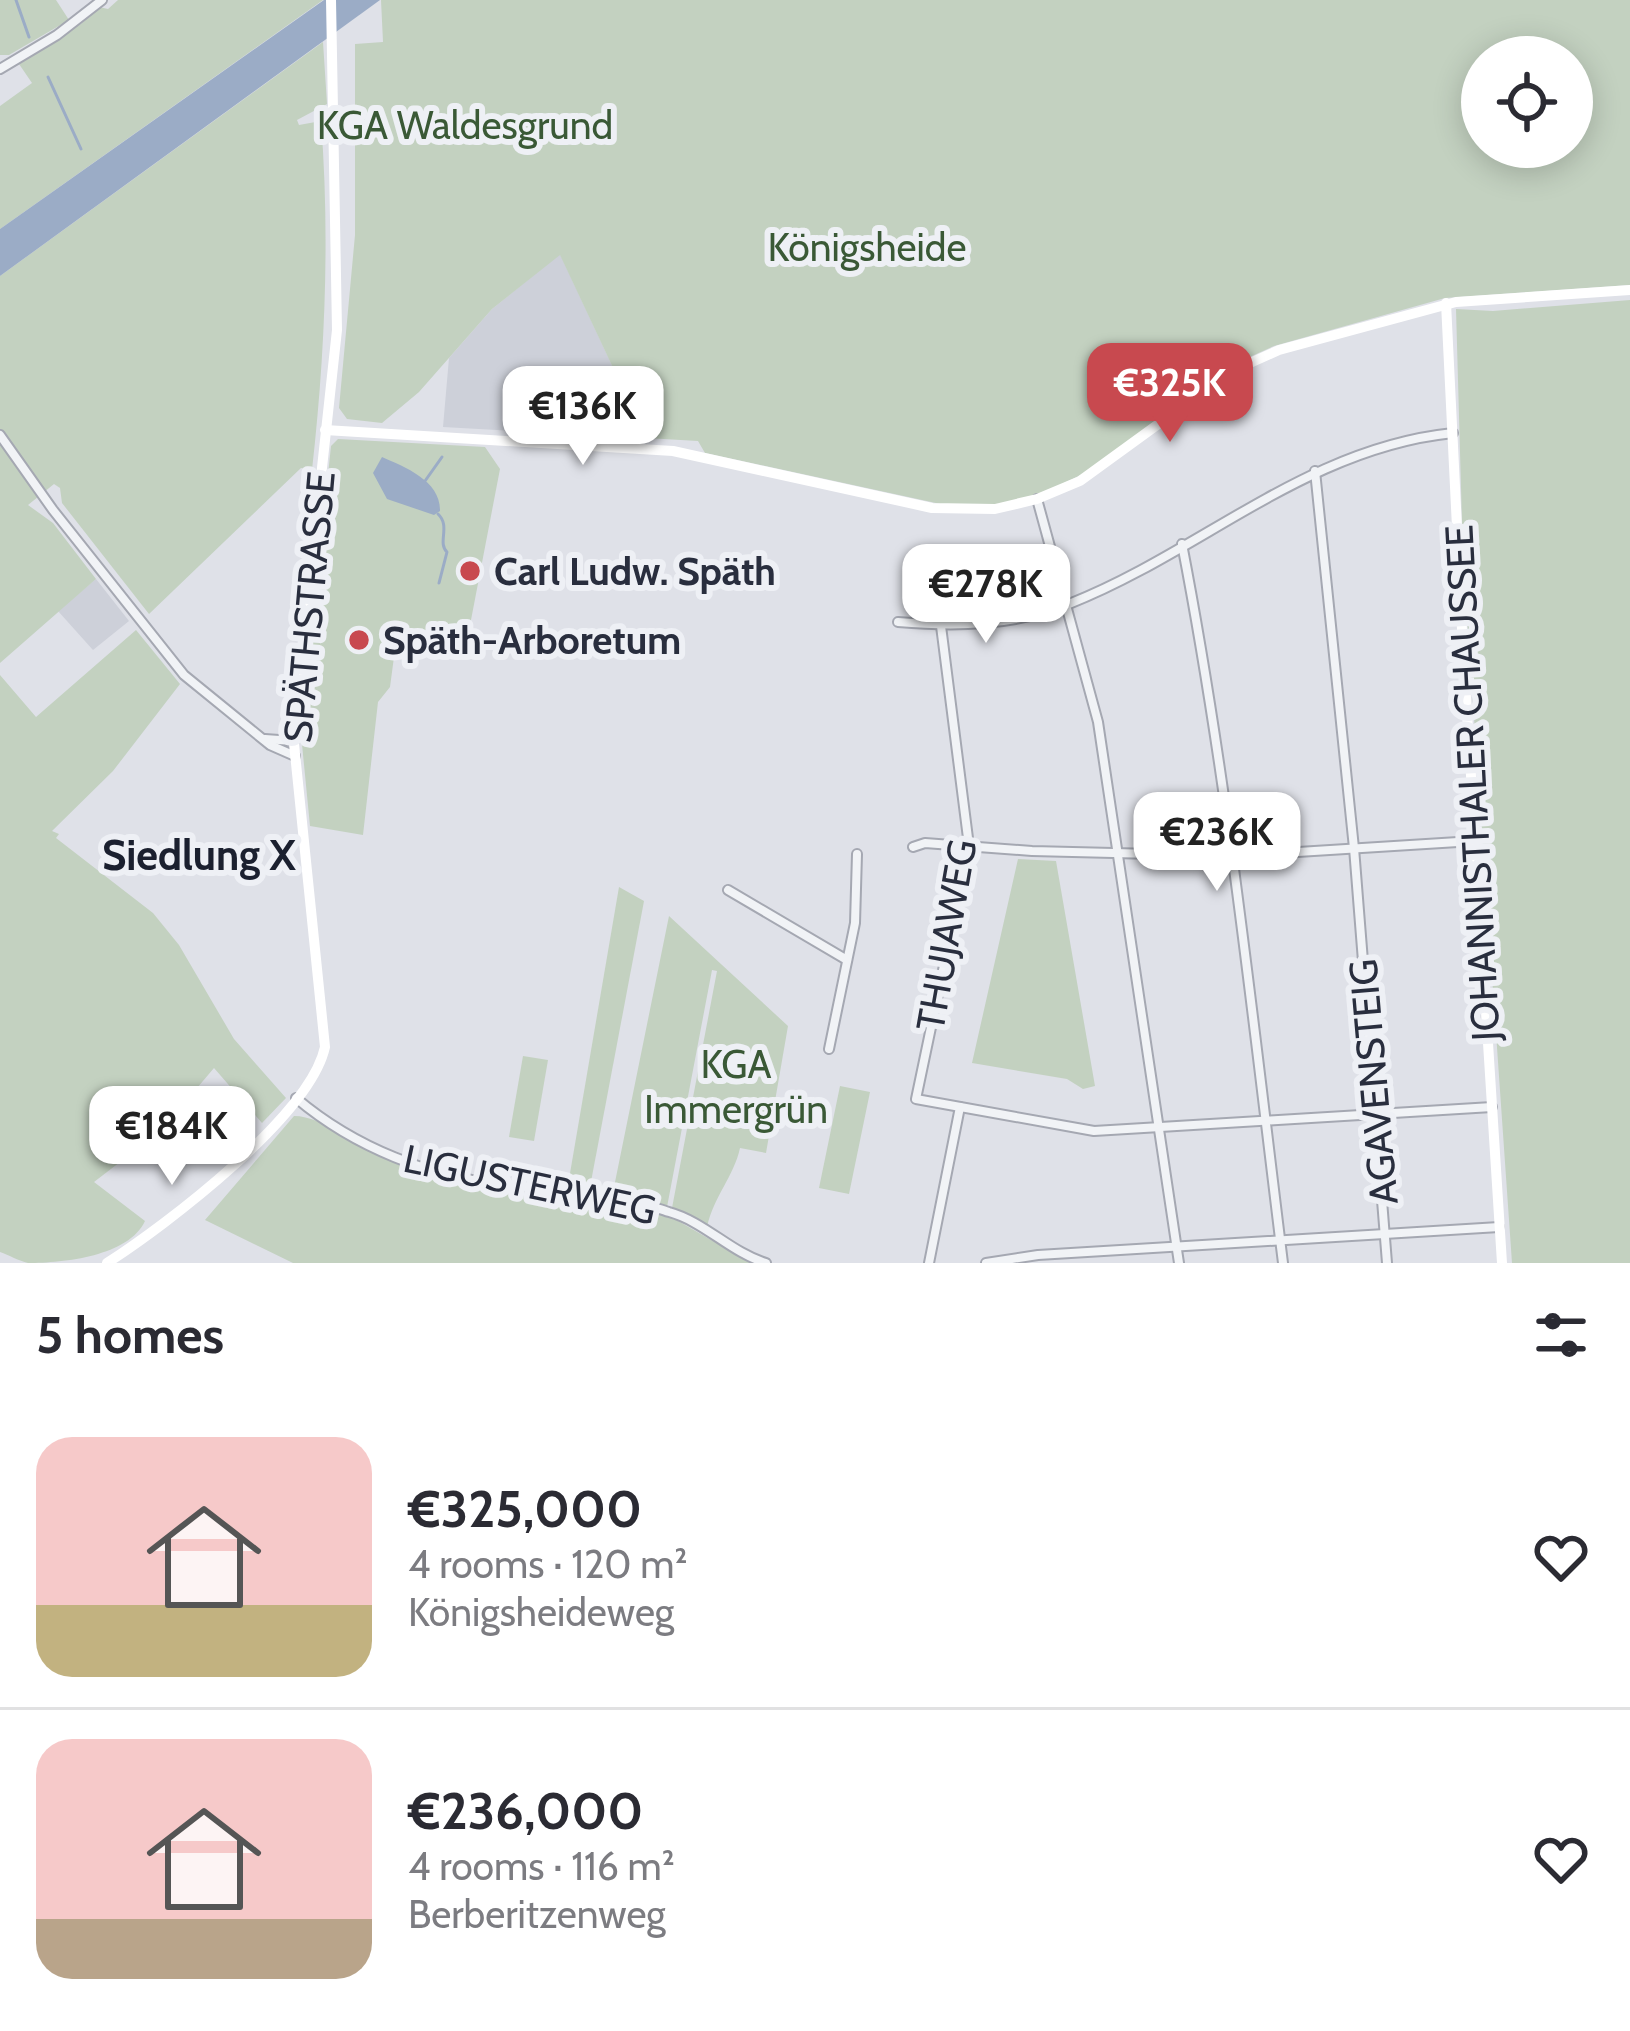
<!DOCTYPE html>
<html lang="en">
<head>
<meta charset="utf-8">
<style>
	:root { --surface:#fff; --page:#f2f2f3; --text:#2b2b33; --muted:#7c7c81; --line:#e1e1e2; --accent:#c8494f }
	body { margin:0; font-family:Cabin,sans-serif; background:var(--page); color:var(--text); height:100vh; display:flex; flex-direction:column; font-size:45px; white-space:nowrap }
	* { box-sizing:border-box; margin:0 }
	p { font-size:39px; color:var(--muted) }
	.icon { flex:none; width:66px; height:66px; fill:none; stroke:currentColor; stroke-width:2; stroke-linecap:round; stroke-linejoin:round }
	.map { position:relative; height:1263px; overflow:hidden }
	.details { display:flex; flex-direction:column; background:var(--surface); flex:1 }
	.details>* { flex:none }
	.controls { position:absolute; left:1461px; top:36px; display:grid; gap:24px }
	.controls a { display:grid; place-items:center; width:132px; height:132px; border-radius:50%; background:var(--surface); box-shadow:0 6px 30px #0003; font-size:60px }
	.price { position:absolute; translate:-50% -102px; padding:0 27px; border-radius:24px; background:#fff; color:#222; font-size:39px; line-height:78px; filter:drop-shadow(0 3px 6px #0008) }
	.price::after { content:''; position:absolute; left:50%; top:72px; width:36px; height:27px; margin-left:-18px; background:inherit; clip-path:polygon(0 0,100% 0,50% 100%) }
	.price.current { background:var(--accent); color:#fff }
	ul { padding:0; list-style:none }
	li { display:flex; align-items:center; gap:36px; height:300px; padding:0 36px }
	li+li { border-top:3px solid var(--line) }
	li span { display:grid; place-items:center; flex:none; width:336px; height:240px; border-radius:36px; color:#555 }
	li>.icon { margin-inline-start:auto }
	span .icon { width:144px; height:144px; fill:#fffc; stroke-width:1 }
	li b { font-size:51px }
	h2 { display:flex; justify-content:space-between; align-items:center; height:144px; padding:0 36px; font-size:51px }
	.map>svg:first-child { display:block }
	.built { fill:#cdd0d9 }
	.green { fill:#c3d1c0; fill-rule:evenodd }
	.water { fill:#9bacc6 }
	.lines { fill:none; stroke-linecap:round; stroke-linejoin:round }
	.stream { stroke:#9bacc6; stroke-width:3 }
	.street-casing { stroke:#a5a8b2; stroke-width:12 }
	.street { stroke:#f1f3f6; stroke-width:8 }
	.secondary { stroke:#fff; stroke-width:10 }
	.poi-dot { fill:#c8494f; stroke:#eef0f5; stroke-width:4.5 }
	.labels { text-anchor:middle; stroke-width:12; stroke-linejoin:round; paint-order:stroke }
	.park-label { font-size:39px; fill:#3a5936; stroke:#eef0f5 }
	.poi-label { font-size:39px; font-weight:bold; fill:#292e3e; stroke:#eef0f5; text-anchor:start }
	.street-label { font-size:39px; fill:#292e3e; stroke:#eef0f5 }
	.neighbourhood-label { font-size:42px; font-weight:bold; fill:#1b202f; stroke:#eef0f5 }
</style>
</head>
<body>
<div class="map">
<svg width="1630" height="1263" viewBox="0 0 1630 1263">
	<rect width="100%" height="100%" fill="#dfe1e8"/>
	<g class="built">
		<path d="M560 254 646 438 443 427 449 358 492 309Z"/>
		<path d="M96 579 129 621 93 650 58 611Z"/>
	</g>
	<g class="green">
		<path d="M0 0H56L69 20 9 55H0Z"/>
		<path d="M118 0H323L0 229V106L32 83 19 64 82 23 99 7 108 9Z"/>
		<path d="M381 0H1630V285L1445 298 1274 346 1234 364 1089 471 1043 493 1004 504 945 505 705 453 698 441 646 438 560 255 492 309 419 392 382 423 347 419 339 408 355 235V44L383 42ZM1482 57H1572V147H1482Z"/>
		<path d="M323 42 327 104 297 120 299 125 321 121C330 238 325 355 312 470L301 468 149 614 62 503 60 488 54 484 28 505 53 523 96 579 0 663V276Z"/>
		<path d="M1630 300V1263H1512L1463 559 1456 309 1493 311Z"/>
		<path d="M338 439 485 447 500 469 466 646 408 637 405 657H394L390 687 378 702 363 835 310 826 301 734 331 446Z"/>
		<path d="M136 630 180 684 113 771 52 831 59 834 56 838 153 913 179 945 234 1039 286 1098 262 1123 214 1068 180 1108V1116L94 1182 145 1221C129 1256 64 1263 28 1263 19 1261 9 1255 0 1252V675L36 717Z"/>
		<path d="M1018 859 1056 861 1095 1086 1083 1089 1067 1079 972 1063Z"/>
		<path d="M619 887 644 901 590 1187 568 1185Z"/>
		<path d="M669 916 788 1026 766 1153 740 1148C734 1176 714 1196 707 1227L672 1208 717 971 712 970 667 1207 613 1192Z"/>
		<path d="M523 1056 548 1060 534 1141 509 1137Z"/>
		<path d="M840 1086 870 1092 849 1194 819 1188Z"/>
		<path d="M294 1116C324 1116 358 1148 388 1159 440 1178 498 1192 554 1201L557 1192 591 1195 673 1218 751 1263H293L205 1220Z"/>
	</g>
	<g class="water">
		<path d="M324 0H380L0 276V229Z"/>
		<path d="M382 457C405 467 441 481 440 511L434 515 387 499 373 473Z"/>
	</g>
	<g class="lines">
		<g class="stream">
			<path d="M16 0 29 37"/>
			<path d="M48 77 81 149"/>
			<path d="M425 481 442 457"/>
			<path d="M438 514C451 526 437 543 447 552L439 583"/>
		</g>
		<g class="street-casing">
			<g id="street">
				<path d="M0 69 57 35 102 0"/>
				<path d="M0 435 53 510 184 675 270 745 295 756"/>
				<path d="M1315 471 1354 848 1387 1263"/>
				<path d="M1037 499 1098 722 1179 1263"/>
				<path d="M1182 544C1228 782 1253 1022 1283 1263"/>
				<path d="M898 622C956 627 1013 626 1069 604 1201 552 1306 448 1453 433"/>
				<path d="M941 626 969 846 916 1099 1094 1131 1492 1107"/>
				<path d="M265 739 293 741"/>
				<path d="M913 847 925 843 1032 851 1235 856 1474 841"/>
				<path d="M728 890 847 960"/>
				<path d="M829 1049 855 923 857 854"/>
				<path d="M296 1098C355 1148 430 1177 506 1185 533 1188 562 1185 589 1190 616 1195 643 1204 669 1212 705 1222 730 1252 766 1263"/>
				<path d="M929 1263 960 1107"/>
				<path d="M986 1263 1038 1255 1499 1227"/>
			</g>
		</g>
		<use href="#street" class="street"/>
		<g class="secondary">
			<path d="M1446 303 1463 650 1502 1263"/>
			<path d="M325 430 673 451 932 508 995 509 1037 499 1080 481 1230 372 1279 350 1456 302 1630 290"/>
			<path d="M107 1263C166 1225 310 1116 325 1047L293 734 337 330 331 0"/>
		</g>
	</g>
	<g class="poi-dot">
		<circle cx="470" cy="571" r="12"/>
		<circle cx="359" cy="640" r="12"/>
	</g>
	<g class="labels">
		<g class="park-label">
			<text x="465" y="139">KGA Waldesgrund</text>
			<text x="867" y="261">Königsheide</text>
			<text x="736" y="1078">KGA<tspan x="736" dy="45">Immergrün</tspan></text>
		</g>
		<g class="poi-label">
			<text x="494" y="585">Carl Ludw. Späth</text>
			<text x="383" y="654">Späth-Arboretum</text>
		</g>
		<g class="street-label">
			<text transform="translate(309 607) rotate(-85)" y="14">SPÄTHSTRASSE</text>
			<text transform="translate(1472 783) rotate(-93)" y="14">JOHANNISTHALER CHAUSSEE</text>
			<text transform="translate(946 935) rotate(-80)" y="14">THUJAWEG</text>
			<text transform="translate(1373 1082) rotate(-95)" y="14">AGAVENSTEIG</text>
			<text transform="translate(530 1184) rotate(12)" y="14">LIGUSTERWEG</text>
		</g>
		<g class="neighbourhood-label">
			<text x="199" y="870">Siedlung X</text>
		</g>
	</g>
</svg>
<div class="controls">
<a><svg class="icon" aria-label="locate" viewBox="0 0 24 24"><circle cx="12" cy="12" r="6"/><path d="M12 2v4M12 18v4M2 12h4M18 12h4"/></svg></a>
</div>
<b class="price current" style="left:1170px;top:445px">€325K</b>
<b class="price" style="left:583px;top:468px">€136K</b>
<b class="price" style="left:986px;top:646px">€278K</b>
<b class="price" style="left:1217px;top:894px">€236K</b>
<b class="price" style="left:172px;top:1188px">€184K</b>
</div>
<section class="details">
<h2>5 homes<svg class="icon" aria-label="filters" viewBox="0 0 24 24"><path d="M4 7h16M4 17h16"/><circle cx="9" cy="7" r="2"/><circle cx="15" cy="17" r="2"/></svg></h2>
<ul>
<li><span style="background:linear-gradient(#f6c9c9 70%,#c2b280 0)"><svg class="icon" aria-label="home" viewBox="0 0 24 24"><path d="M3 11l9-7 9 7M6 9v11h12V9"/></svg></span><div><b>€325,000</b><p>4 rooms · 120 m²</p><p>Königsheideweg</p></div><svg class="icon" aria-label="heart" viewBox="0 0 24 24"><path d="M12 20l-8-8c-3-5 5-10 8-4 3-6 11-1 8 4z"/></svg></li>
<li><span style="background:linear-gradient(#f6c9c9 75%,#b9a48a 0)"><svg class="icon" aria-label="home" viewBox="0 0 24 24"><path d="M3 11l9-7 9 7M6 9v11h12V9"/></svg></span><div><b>€236,000</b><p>4 rooms · 116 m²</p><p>Berberitzenweg</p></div><svg class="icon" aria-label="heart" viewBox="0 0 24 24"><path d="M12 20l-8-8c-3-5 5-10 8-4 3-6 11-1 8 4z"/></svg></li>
</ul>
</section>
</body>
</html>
